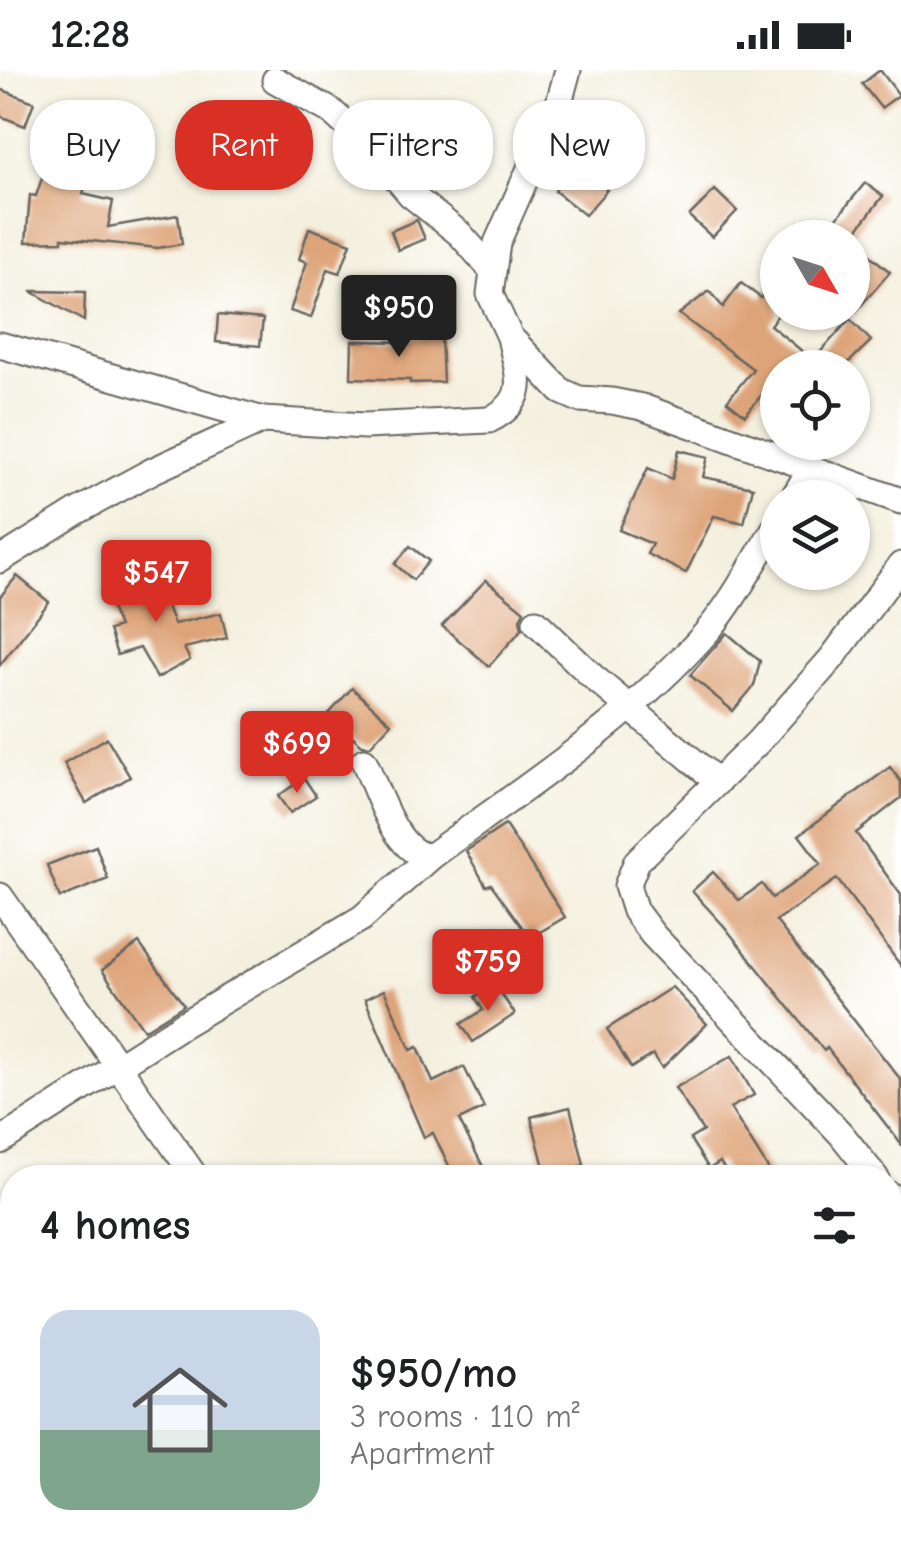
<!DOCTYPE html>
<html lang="en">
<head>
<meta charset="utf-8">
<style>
	:root { --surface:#fff; --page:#f2f2f2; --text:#202124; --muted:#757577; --accent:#d93025 }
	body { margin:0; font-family:"Comic Neue",sans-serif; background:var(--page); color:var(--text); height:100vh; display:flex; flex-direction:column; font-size:38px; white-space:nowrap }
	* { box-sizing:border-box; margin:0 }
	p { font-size:32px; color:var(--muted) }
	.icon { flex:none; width:55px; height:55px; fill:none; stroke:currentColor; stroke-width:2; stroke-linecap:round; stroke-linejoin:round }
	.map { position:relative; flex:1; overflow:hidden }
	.side { position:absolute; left:0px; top:1095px; width:902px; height:390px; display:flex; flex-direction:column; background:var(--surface); border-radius:40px 40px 0 0; box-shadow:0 2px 8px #0004 }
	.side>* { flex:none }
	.guide { position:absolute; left:30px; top:30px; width:842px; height:90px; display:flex; gap:20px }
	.needle { width:65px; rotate:129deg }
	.tools { position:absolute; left:760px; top:150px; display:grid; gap:20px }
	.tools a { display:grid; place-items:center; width:110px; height:110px; border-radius:50%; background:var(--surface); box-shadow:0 2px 8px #0004; font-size:50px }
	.price { position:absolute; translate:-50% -85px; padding:0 22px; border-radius:10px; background:var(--accent); color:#fff; font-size:32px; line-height:65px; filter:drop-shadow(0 2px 5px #0008) }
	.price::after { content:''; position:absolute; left:50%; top:60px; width:30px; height:22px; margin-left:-15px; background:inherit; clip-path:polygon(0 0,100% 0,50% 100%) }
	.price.active { background:#222; color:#fff }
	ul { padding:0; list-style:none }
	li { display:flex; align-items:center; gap:30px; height:250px; padding:0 40px }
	li span { display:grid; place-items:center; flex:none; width:280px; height:200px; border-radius:30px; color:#555 }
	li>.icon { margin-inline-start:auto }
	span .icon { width:120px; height:120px; fill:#fffc; stroke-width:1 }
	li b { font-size:42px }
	h2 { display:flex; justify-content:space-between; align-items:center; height:120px; padding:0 40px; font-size:42px }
	.tag { padding:0 35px; border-radius:40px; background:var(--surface); box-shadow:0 2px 8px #0004; font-size:35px; line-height:90px }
	.tag.active { background:var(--accent); color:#fff }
	.status { display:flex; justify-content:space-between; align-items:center; height:70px; padding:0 50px; background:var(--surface); direction:ltr }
	.status svg { height:28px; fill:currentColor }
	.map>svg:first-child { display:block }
	.building { fill:#dea479 }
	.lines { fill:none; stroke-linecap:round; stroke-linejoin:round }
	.minor-casing { stroke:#686660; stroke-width:29 }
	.minor { stroke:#fff; stroke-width:25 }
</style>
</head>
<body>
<div class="status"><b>12:28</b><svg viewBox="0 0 49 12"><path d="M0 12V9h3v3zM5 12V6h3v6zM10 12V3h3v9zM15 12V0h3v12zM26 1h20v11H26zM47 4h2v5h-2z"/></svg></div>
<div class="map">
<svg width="901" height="1485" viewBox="0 0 901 1485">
	<rect width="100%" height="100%" fill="#fff"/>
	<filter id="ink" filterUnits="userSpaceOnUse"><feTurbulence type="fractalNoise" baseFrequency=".01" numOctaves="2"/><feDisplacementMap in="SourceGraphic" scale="20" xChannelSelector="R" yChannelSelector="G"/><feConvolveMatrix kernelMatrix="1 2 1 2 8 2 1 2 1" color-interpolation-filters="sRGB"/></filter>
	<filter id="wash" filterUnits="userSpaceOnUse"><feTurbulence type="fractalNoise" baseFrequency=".0048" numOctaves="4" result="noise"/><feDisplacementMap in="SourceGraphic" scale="40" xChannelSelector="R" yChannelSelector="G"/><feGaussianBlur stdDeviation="2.25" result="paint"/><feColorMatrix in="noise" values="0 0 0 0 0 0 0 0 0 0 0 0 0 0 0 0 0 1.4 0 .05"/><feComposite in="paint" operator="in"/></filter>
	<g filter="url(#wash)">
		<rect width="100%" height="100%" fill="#f4f0df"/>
		<g id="blocks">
			<g class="building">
				<path d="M880 0 899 25 881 38 862 14Z"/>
				<path d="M0 19 34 32 25 56 0 46Z"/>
				<path d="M57 75 94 85 83 124 113 131 108 157 178 145 182 174 158 178 62 168V171L26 172 30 125 36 126 50 84Z"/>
				<path d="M575 93 607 120 585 145 555 121Z"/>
				<path d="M865 113 883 126 851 168H821Z"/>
				<path d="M715 120 737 141 712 167 689 146Z"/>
				<path d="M417 150 425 169 398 180 391 161Z"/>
				<path d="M309 158 351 173 340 203 328 199 311 248 290 241 307 192 299 189Z"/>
				<path d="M852 170 890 202 852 246Z"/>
				<path d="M778 207V245L770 255 813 290 850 249 871 271 844 297 778 298V305L745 345 727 331 753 299 679 244 709 221 723 237 741 213 761 228Z"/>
				<path d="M31 221 85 222 84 251Z"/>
				<path d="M218 245 263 249 260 276 216 272Z"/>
				<path d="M441 265 443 312 410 313V310L351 308 352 271 408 272V267Z"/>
				<path d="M679 380 708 387 703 407 753 417 744 453 714 446 686 503 647 484 652 474 619 460 648 398 672 409Z"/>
				<path d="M410 476 429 491 413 510 395 494Z"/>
				<path d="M153 501 174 554 221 543 227 568 184 578 190 590 157 608 140 578 117 585 109 560 119 557 104 521Z"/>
				<path d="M17 506 49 532 0 595V527Z"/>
				<path d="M486 510 524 541 520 549 522 559 489 596 442 556Z"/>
				<path d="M727 563 760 591 754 616 733 641 690 605Z"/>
				<path d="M352 618 391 653 370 676 362 675 328 645Z"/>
				<path d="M107 668 130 707 86 733 64 693Z"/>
				<path d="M890 697 901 712V728L856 763 901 825V896L837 809 776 851 901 1010V1074L827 978 824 981 724 856 692 821 713 802 739 830 762 814 772 828 821 794 799 765Z"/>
				<path d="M304 708 316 726 290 743 278 726Z"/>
				<path d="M505 755 565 847 530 868 491 814 486 816 466 781Z"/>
				<path d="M96 776 108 809 60 828 47 795Z"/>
				<path d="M139 873 184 935 144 960 102 900Z"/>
				<path d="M494 914 515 944 473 972 461 954 483 940 475 927Z"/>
				<path d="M672 917 707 954 662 998 653 984 631 998 607 959Z"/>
				<path d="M384 920 411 980 418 977 433 1012 464 997 484 1038 459 1050 489 1108H455L433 1063 424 1067 365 929Z"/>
				<path d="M732 986 754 1025 730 1038 774 1108H730L720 1092 709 1099 690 1069 703 1061 675 1018Z"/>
				<path d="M570 1037 584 1095 546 1105 531 1047Z"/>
			</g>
		</g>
	</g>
	<g filter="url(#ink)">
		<use href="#blocks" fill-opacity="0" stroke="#686660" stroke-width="2.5"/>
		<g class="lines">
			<g class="minor-casing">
				<g id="minor">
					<path d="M568 0 559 33 497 173 490 224 510 267 561 321 579 329 612 331 642 337 901 431"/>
					<path d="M275 10 331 41 369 76 411 125 460 164 491 199"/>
					<path d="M0 275 263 350 365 356 489 350C528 331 520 309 511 272"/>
					<path d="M793 428 811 399"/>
					<path d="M0 490 78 441 152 401 263 350"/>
					<path d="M536 552 592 606 717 711"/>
					<path d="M364 691C377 718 396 787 431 786 526 717 628 651 706 563 734 531 755 489 778 453"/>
					<path d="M0 826 196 1108"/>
					<path d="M0 1071 182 955 362 848 431 786"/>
					<path d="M876 1108 841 1064 653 865 635 841 627 816 637 791 758 672 832 588 901 495"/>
					<path d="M890 1125 901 1140"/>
					<path d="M445 1472 454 1485"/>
					<path d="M207 1485 228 1472"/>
					<path d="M854 1485 882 1472"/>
				</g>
			</g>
			<use href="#minor" class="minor"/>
		</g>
	</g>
</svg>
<div class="tools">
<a><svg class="needle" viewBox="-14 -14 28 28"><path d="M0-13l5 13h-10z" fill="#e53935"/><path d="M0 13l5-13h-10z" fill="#757577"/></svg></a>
<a><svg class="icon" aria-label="locate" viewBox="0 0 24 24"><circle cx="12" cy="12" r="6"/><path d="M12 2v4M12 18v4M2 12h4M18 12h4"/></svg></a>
<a><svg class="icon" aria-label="layers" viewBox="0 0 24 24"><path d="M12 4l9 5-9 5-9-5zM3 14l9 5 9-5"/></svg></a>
</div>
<b class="price active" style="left:399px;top:290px">$950</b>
<b class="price" style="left:156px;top:555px">$547</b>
<b class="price" style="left:297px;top:726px">$699</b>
<b class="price" style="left:488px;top:944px">$759</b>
<div class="guide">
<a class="tag">Buy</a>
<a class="tag active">Rent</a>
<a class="tag">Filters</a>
<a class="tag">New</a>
</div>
<section class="side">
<h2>4 homes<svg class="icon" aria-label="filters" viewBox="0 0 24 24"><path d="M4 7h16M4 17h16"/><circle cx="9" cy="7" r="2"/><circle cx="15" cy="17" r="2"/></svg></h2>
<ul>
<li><span style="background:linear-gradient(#c9d6e8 60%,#7fa58c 0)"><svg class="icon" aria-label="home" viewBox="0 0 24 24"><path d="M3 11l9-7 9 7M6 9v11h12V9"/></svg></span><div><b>$950/mo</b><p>3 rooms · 110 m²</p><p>Apartment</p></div></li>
</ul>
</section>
</div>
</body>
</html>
